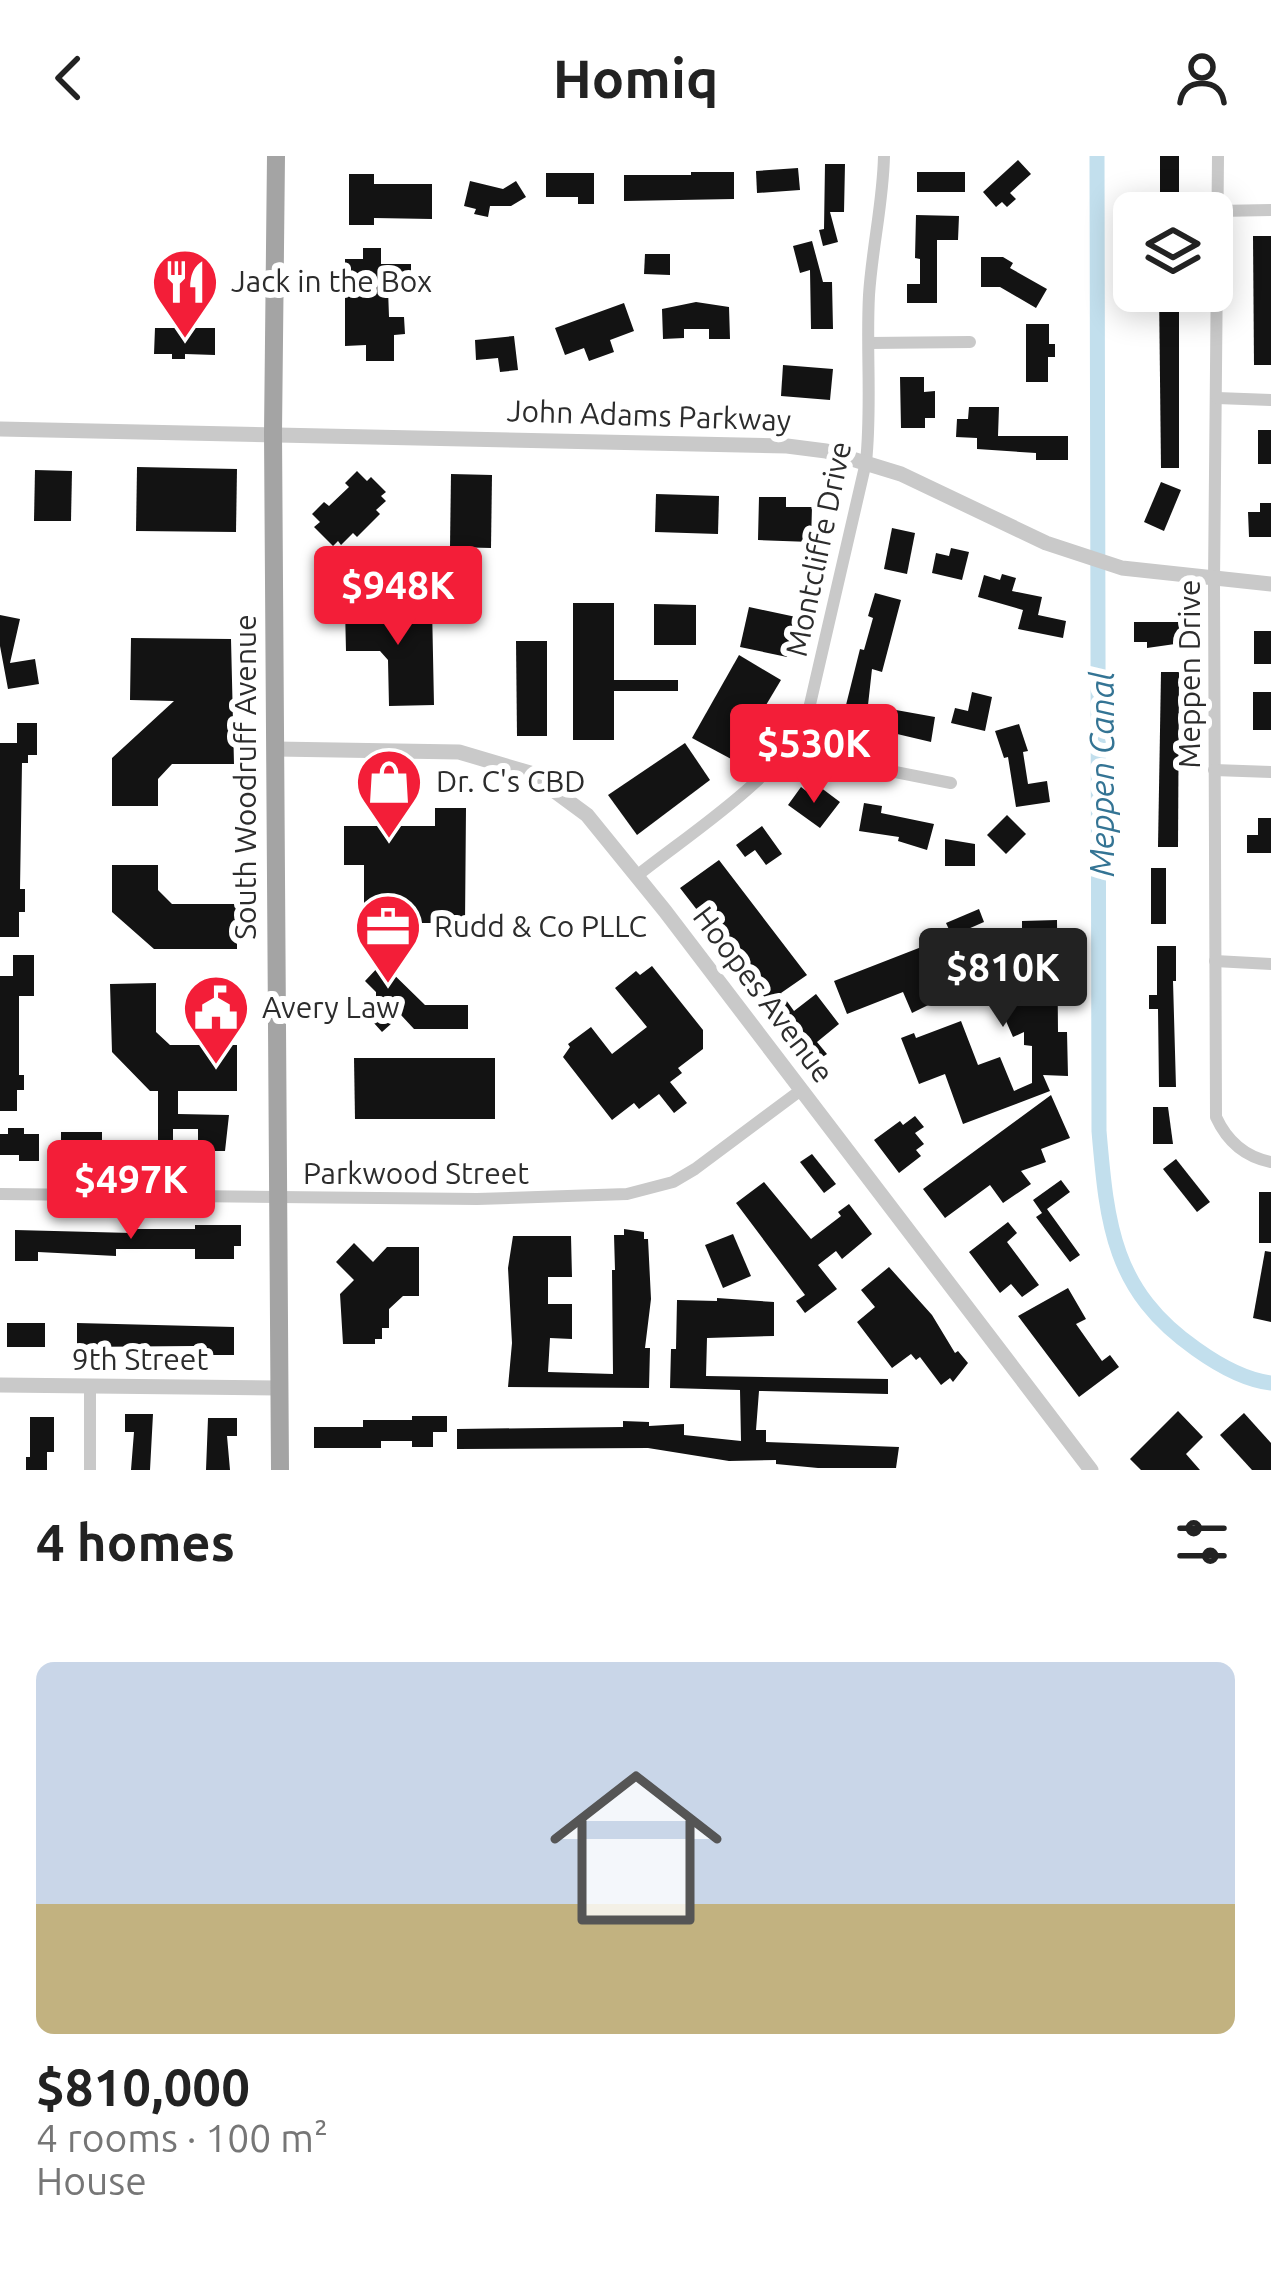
<!DOCTYPE html>
<html lang="en">
<head>
<meta charset="utf-8">
<style>
	:root { --surface:#fff; --page:#f6f6f6; --text:#222; --muted:#767676; --line:#e0e0e0; --accent:#f31e38 }
	body { margin:0; font-family:Ubuntu,sans-serif; background:var(--page); color:var(--text); height:100vh; display:flex; flex-direction:column; font-size:45px; white-space:nowrap }
	* { box-sizing:border-box; margin:0 }
	p { font-size:39px; color:var(--muted) }
	.icon { flex:none; width:66px; height:66px; fill:none; stroke:currentColor; stroke-width:2; stroke-linecap:round; stroke-linejoin:round }
	.map { position:relative; height:1314px; overflow:hidden }
	.drawer { display:flex; flex-direction:column; background:var(--surface); flex:1 }
	.drawer>* { flex:none }
	.buttons { position:absolute; left:1113px; top:36px; display:grid; gap:24px }
	.buttons a { display:grid; place-items:center; width:120px; height:120px; border-radius:18px; background:var(--surface); box-shadow:0 6px 30px #0003; font-size:60px }
	.price { position:absolute; translate:-50% -102px; padding:0 27px; border-radius:12px; background:var(--accent); color:#fff; font-size:39px; line-height:78px; filter:drop-shadow(0 3px 6px #0008) }
	.price::after { content:''; position:absolute; left:50%; top:72px; width:36px; height:27px; margin-left:-18px; background:inherit; clip-path:polygon(0 0,100% 0,50% 100%) }
	.price.active { background:#222; color:#fff }
	ul { padding:0; list-style:none }
	li { display:grid; align-content:center; gap:24px; height:636px; padding:0 36px }
	li+li { border-top:3px solid var(--line) }
	li span { display:grid; place-items:center; height:372px; border-radius:18px; color:#555 }
	li>.icon { margin-inline-start:auto }
	span .icon { width:216px; height:216px; fill:#fffc; stroke-width:1 }
	li b { font-size:51px }
	h2 { display:flex; justify-content:space-between; align-items:center; height:144px; padding:0 36px; font-size:51px }
	header { display:flex; justify-content:space-between; align-items:center; height:156px; padding:0 36px; background:var(--surface); font-size:54px; font-weight:700 }
	.map>svg:first-child { display:block }
	.lines { fill:none; stroke-linecap:round; stroke-linejoin:round }
	.canal { stroke:#c2dfed; stroke-width:15 }
	.building { fill:#131313 }
	.minor { stroke:#c9c9c9; stroke-width:12 }
	.tertiary { stroke:#c9c9c9; stroke-width:15 }
	.primary { stroke:#a4a4a4; stroke-width:18 }
	.labels { text-anchor:middle; stroke-width:12; stroke-linejoin:round; paint-order:stroke }
	.poi-label { font-size:30px; fill:#2c2c2c; stroke:#fff; text-anchor:start }
	.street-label { font-size:30px; fill:#2c2c2c; stroke:#fff }
	.water-label { font-size:33px; font-style:italic; fill:#347494; stroke:#fff }
</style>
</head>
<body>
<header><svg class="icon" aria-label="back" viewBox="0 0 24 24"><path d="M15 5l-7 7 7 7"/></svg>Homiq<svg class="icon" aria-label="person" viewBox="0 0 24 24"><circle cx="12" cy="8" r="4"/><path d="M4 21q1-7 8-7t8 7"/></svg></header>
<div class="map">
<svg width="1271" height="1314" viewBox="0 0 1271 1314">
	<rect width="100%" height="100%" fill="#fff"/>
	<g class="lines">
		<path class="canal" d="M1097 0 1099 975C1107 1069 1113 1135 1196 1193 1217 1208 1245 1224 1271 1227"/>
	</g>
	<g class="building">
		<rect x="1160" y="0" width="19" height="57"/>
		<path d="M1018 4 1031 18 1010 37 1016 43 1007 51 1002 46 996 51 983 36Z"/>
		<path d="M825 8H845L844 56H830L838 86 823 90 819 74 824 73Z"/>
		<path d="M798 12 800 34 757 37 756 15Z"/>
		<path d="M691 16H734V43L624 45V19H691Z"/>
		<rect x="917" y="16" width="48" height="20"/>
		<path d="M546 17H594V48H578V41H546Z"/>
		<path d="M349 18H374V28H432V63L374 62V69H349Z"/>
		<path d="M470 25 503 33 516 25 526 41 511 50H490L488 61 474 58 476 53 464 50Z"/>
		<path d="M916 59 959 60 958 84H937V147H907V128H920V103L915 102Z"/>
		<path d="M1253 80H1271V209H1254Z"/>
		<path d="M812 85 823 126H832L833 173H811L810 114 800 117 793 90Z"/>
		<path d="M363 92H381V108H411V133H388L389 161H404L405 178 394 179V205H366V189L345 190V103H363Z"/>
		<path d="M645 98H670V119L644 118Z"/>
		<path d="M981 101H1003L1013 107 1010 112 1047 133 1036 152 1000 131H981Z"/>
		<path d="M1159 135H1179V312H1161Z"/>
		<path d="M696 146 729 151 730 183H709V173H684V182L663 183 662 153Z"/>
		<path d="M624 147 634 175 610 184 614 196 589 205 584 192 565 199 555 172Z"/>
		<path d="M1026 168H1049V188H1055V201H1048V226H1026Z"/>
		<path d="M155 172H215V199L185 198V203H172V198H154Z"/>
		<path d="M514 180 518 214 500 216 498 202 476 204 475 184Z"/>
		<path d="M783 209 833 213 830 244 781 240Z"/>
		<path d="M900 221H924V236L935 235V262H925V272H901Z"/>
		<path d="M969 251H999L998 280H1068V304H1036V297L977 293V282L956 281 957 263H968Z"/>
		<rect x="1258" y="274" width="13" height="34"/>
		<path d="M137 311 237 313 236 376 136 375Z"/>
		<path d="M35 314 72 315 71 365H34Z"/>
		<path d="M357 315 367 325 371 321 386 336 381 340 386 345 376 354 380 358 357 381 353 377 341 389 338 385 333 390 314 371 320 366 312 358 324 346 329 350 349 331 345 327Z"/>
		<path d="M451 318 492 319 491 392 450 391Z"/>
		<path d="M1161 326 1181 334 1164 375 1144 366Z"/>
		<path d="M656 338 719 340 718 378 655 376Z"/>
		<path d="M759 341H786V351H812L811 386 758 384Z"/>
		<path d="M1260 347H1271V381H1249L1248 356H1260Z"/>
		<path d="M892 372 915 377 907 418 884 413Z"/>
		<path d="M951 392 969 396 962 424 932 417 936 397 949 400Z"/>
		<path d="M1002 418 1016 422 1012 435 1042 441 1038 459 1066 465 1063 482 1018 473 1023 454 978 441 984 419 1000 424Z"/>
		<path d="M875 437 901 444 882 516 872 513 868 549 935 561 931 586 842 565 860 493 864 494 873 462 868 460Z"/>
		<path d="M573 447H614V524H678V535H614V584H573Z"/>
		<path d="M654 448 696 449V489H654Z"/>
		<path d="M432 450 434 549 389 550 388 504 380 495H346L345 452Z"/>
		<path d="M749 451 796 461 787 501 740 491Z"/>
		<path d="M0 459 20 463 10 507 35 503 39 528 8 533 0 490Z"/>
		<path d="M1134 466H1182V487L1147 492V486H1134Z"/>
		<rect x="1254" y="475" width="17" height="33"/>
		<path d="M131 482 231 483 234 608H172L158 623V650H112V602L174 545 130 544Z"/>
		<path d="M516 485H547V580H517Z"/>
		<path d="M739 499 781 524 733 604 692 582Z"/>
		<path d="M1161 516H1179L1178 691H1158Z"/>
		<path d="M972 536 992 541 985 575 951 567 955 552 968 555Z"/>
		<rect x="1253" y="536" width="18" height="38"/>
		<path d="M17 567H37V599H28V607H22L20 733H25V756H19V781H0V587H17Z"/>
		<path d="M1019 568 1028 595 1023 596 1028 628 1047 625 1050 646 1016 651 1008 601 1004 602 995 575Z"/>
		<path d="M685 587 710 624 637 679 608 639Z"/>
		<path d="M801 631 813 640 820 631 840 646 820 672 788 649Z"/>
		<path d="M864 647 882 650 881 657 934 668 927 694 898 685 899 681 859 675Z"/>
		<path d="M435 652H466L465 767H364V709H344V670H435Z"/>
		<path d="M1007 659 1026 678 1006 698 987 679Z"/>
		<path d="M1258 662H1271V697H1247V679H1258Z"/>
		<path d="M762 670 782 698 766 709 755 694 745 701 736 689Z"/>
		<path d="M945 683 975 688V710H945Z"/>
		<path d="M719 704 807 819 781 837 794 855 816 838 839 868 817 886 827 898 815 906 680 732Z"/>
		<path d="M112 709H158V734L172 748H237V793H154L112 756Z"/>
		<rect x="1151" y="712" width="15" height="56"/>
		<path d="M979 753 984 766 952 780 946 767Z"/>
		<path d="M1057 764 1058 876H1067L1068 920 1043 919 1050 935 963 968 945 918 919 928 901 882 914 877 916 882 961 865 978 909 1000 901 1014 935 1032 927V890L1024 889V876L1013 881 999 849 1023 838V817L998 818 997 773 1022 772V765Z"/>
		<path d="M954 787 971 828 912 857 903 836 847 858 834 825 924 790 927 798Z"/>
		<path d="M1157 790H1176V825H1173L1176 931H1159L1158 853H1149V839H1157Z"/>
		<path d="M13 799H34V840H19V919H24V934H17V955H0V820H13Z"/>
		<path d="M382 807 425 849H468V873H414L401 859 382 876 365 857 376 847V836L365 825Z"/>
		<path d="M652 810 703 874V893L678 912 682 917 670 926 687 947 674 957 659 938 639 953 634 947 612 964 563 901 570 891 568 888 591 871 612 898 647 871 615 832 636 815 640 819Z"/>
		<path d="M156 827V876L170 889H237V935H178V958L229 959 225 995H198V973H173V1006H139V986H158V935H150L112 896 110 828Z"/>
		<path d="M354 902H495V963H355Z"/>
		<path d="M1051 939 1070 982 1041 993 1046 1006 1021 1015 1031 1028 1003 1047 990 1029 945 1062 923 1033Z"/>
		<path d="M1153 951H1168L1173 988H1153Z"/>
		<path d="M915 960 924 971 915 977 924 988 916 994 921 1000 899 1017 874 984 900 965 903 969Z"/>
		<path d="M8 972H24V978H39V1005H19V999H0V978H8Z"/>
		<path d="M61 976H102V999H77V1005H61Z"/>
		<path d="M812 998 836 1028 824 1037 800 1006Z"/>
		<path d="M1176 1003 1210 1046 1197 1056 1163 1013Z"/>
		<path d="M1061 1024 1070 1036 1047 1053 1080 1099 1070 1106 1036 1061 1042 1057 1033 1044Z"/>
		<path d="M764 1026 811 1083 841 1060 838 1056 849 1048 872 1078 842 1103 836 1095 818 1109 837 1133 805 1157 796 1145 805 1139 736 1047Z"/>
		<rect x="1259" y="1036" width="12" height="51"/>
		<path d="M1008 1066 1017 1077 1007 1086 1039 1129 1022 1141 1011 1128 1000 1137 969 1096Z"/>
		<path d="M195 1069H241V1090H234V1103H195V1093H116V1100L38 1096V1105H15V1074L132 1077V1073H195Z"/>
		<path d="M624 1073 644 1076V1083H648L651 1143 645 1192H650L649 1232 508 1231 512 1187 508 1112 513 1080H571L572 1121H548V1148H572V1183L550 1182 548 1216 613 1218 612 1114H615L614 1079H624Z"/>
		<path d="M733 1078 751 1120 723 1132 705 1089Z"/>
		<path d="M354 1087 373 1106 387 1091H419V1140H403L389 1153V1172H382V1183H375V1188H343L340 1138 354 1124 336 1106Z"/>
		<path d="M1265 1095 1271 1096V1166L1253 1162Z"/>
		<path d="M889 1111 932 1159 955 1197 958 1195 968 1207 953 1226 950 1222 941 1229 920 1201 916 1204 911 1198 892 1212 857 1166 875 1151 861 1134Z"/>
		<path d="M1068 1132 1086 1163 1076 1168 1102 1205 1110 1199 1119 1211 1079 1241 1018 1160Z"/>
		<path d="M717 1142 774 1146V1180L707 1182 706 1220 888 1223V1238L759 1235 756 1274H766V1286L899 1291 896 1312H818L776 1308V1304L729 1305 648 1292 457 1293V1273L623 1271V1265L649 1266V1270L684 1268V1279L741 1285 740 1234 670 1232 671 1193H676L677 1144 717 1145Z"/>
		<rect x="7" y="1167" width="38" height="24"/>
		<path d="M77 1167 234 1171V1199H194V1190L77 1191Z"/>
		<path d="M1178 1255 1203 1281 1186 1298 1200 1314H1141L1130 1303Z"/>
		<path d="M1244 1257 1271 1287V1314H1252L1220 1279Z"/>
		<path d="M125 1258H153L150 1314H131L134 1276H125Z"/>
		<path d="M412 1260H447V1276H433V1291H412V1285H381V1292H314V1271H363V1264H412Z"/>
		<path d="M30 1261H54V1296H47V1314H26V1301H30Z"/>
		<path d="M208 1262H237V1280H227L230 1314H206Z"/>
	</g>
	<g class="lines">
		<g class="minor">
			<path d="M1218 0 1214 425 1216 961C1227 985 1245 1001 1271 1006"/>
			<path d="M1218 55 1271 54"/>
			<path d="M869 187 970 186"/>
			<path d="M1217 242 1271 244"/>
			<path d="M798 580 860 609 951 627"/>
			<path d="M1214 614 1271 616"/>
			<path d="M638 719C689 678 785 618 808 557L866 306C872 250 866 195 869 139 872 92 883 47 884 0"/>
			<path d="M1215 805 1271 808"/>
			<path d="M0 1038 477 1043 627 1038 673 1026 695 1013 801 934"/>
			<path d="M90 1314V1231"/>
		</g>
		<g class="tertiary">
			<path d="M0 273 787 290 826 295 901 318 1046 387 1122 412 1271 428"/>
			<path d="M276 593 459 596 530 617 587 659 665 755 1091 1314"/>
			<path d="M0 1229 279 1232"/>
		</g>
		<path class="primary" d="M276 0 273 277 280 1314"/>
	</g>
	<defs>
		<g id="restaurant-pin" transform="scale(3.45)"><path d="M0 17L-7.5 6A9.5 9.5 0 1 1 7.5 6Z" fill="#f31e38" stroke="#fff"/><path d="M-5-6h1v4h1v-4h1v4h1v-4h1v5L-1.5 .5V6h-2V.5L-5-1ZM5-6V6H3V1.5H1.5Q1.5-4 5-6Z" fill="#fff"/></g>
		<g id="shop-pin" transform="scale(3.45)"><path d="M0 17L-7.5 6A9.5 9.5 0 1 1 7.5 6Z" fill="#f31e38" stroke="#fff"/><path d="M-5-2.5h2.3a2.7 3.5 0 0 1 5.4 0H5L5.5 6h-11ZM-1.5-2.5h3a1.5 2.3 0 0 0-3 0Z" fill="#fff"/></g>
		<g id="office-pin" transform="scale(3.45)"><path d="M0 17L-7.5 6A9.5 9.5 0 1 1 7.5 6Z" fill="#f31e38" stroke="#fff"/><path d="M-6-3h4V-5.5h4V-3h4V5H-6ZM-1-4.5V-3h2v-1.5ZM-6 0V1H6V0Z" fill="#fff"/></g>
		<g id="civic-pin" transform="scale(3.45)"><path d="M0 17L-7.5 6A9.5 9.5 0 1 1 7.5 6Z" fill="#f31e38" stroke="#fff"/><path d="M-.6-6.5H3V-4.5H.6V-3L4-1V1h2V6H-6V1h2V-1L-.6-3ZM-1.2 2.5V6h2.4V2.5Z" fill="#fff"/></g>
	</defs>
	<g fill-rule="evenodd">
		<use href="#restaurant-pin" x="185" y="126"/>
		<use href="#shop-pin" x="389" y="626"/>
		<use href="#office-pin" x="388" y="771"/>
		<use href="#civic-pin" x="216" y="852"/>
	</g>
	<g class="labels">
		<g class="poi-label">
			<text x="231" y="136">Jack in the Box</text>
			<text x="436" y="636">Dr. C's CBD</text>
			<text x="434" y="781">Rudd &amp; Co PLLC</text>
			<text x="262" y="862">Avery Law</text>
		</g>
		<g class="street-label">
			<text transform="translate(649 260) rotate(2)" y="10">John Adams Parkway</text>
			<text transform="translate(819 393) rotate(-78)" y="10">Montcliffe Drive</text>
			<text transform="translate(1190 518) rotate(-90)" y="10">Meppen Drive</text>
			<text transform="translate(246 621) rotate(-90)" y="10">South Woodruff Avenue</text>
			<text transform="translate(763 839) rotate(53)" y="10">Hoopes Avenue</text>
			<text x="416" y="1028">Parkwood Street</text>
			<text x="140" y="1214">9th Street</text>
		</g>
		<g class="water-label">
			<text transform="translate(1102 618) rotate(-90)" y="12">Meppen Canal</text>
		</g>
	</g>
</svg>
<div class="buttons">
<a><svg class="icon" aria-label="layers" viewBox="0 0 24 24"><path d="M12 4l9 5-9 5-9-5zM3 14l9 5 9-5"/></svg></a>
</div>
<b class="price" style="left:398px;top:492px">$948K</b>
<b class="price" style="left:814px;top:650px">$530K</b>
<b class="price active" style="left:1003px;top:874px">$810K</b>
<b class="price" style="left:131px;top:1086px">$497K</b>
</div>
<section class="drawer">
<h2>4 homes<svg class="icon" aria-label="filters" viewBox="0 0 24 24"><path d="M4 7h16M4 17h16"/><circle cx="9" cy="7" r="2"/><circle cx="15" cy="17" r="2"/></svg></h2>
<ul>
<li><span style="background:linear-gradient(#c9d6e8 65%,#c2b280 0)"><svg class="icon" aria-label="home" viewBox="0 0 24 24"><path d="M3 11l9-7 9 7M6 9v11h12V9"/></svg></span><div><b>$810,000</b><p>4 rooms · 100 m²</p><p>House</p></div></li>
</ul>
</section>
</body>
</html>
